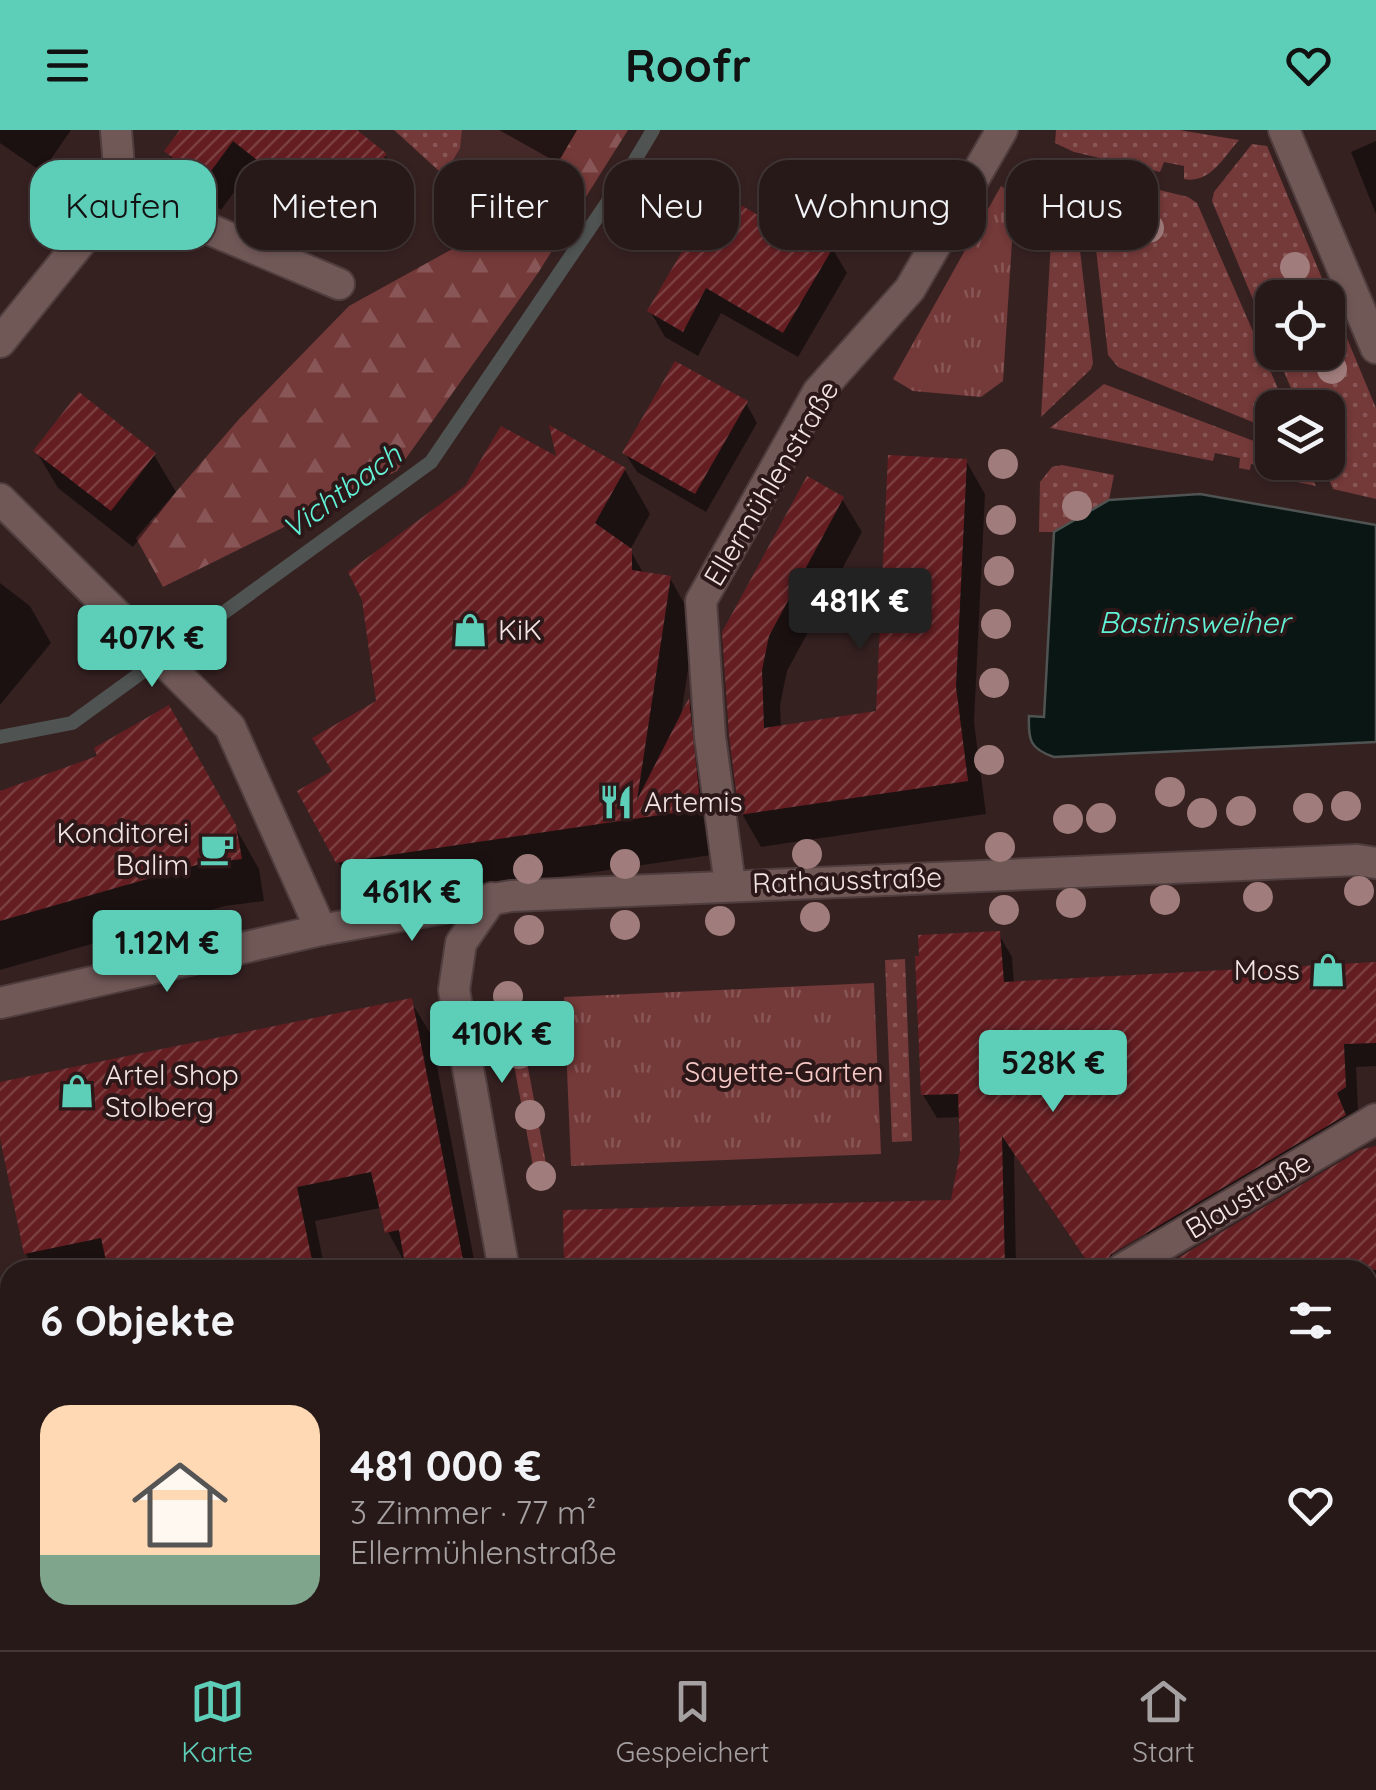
<!DOCTYPE html>
<html lang="de">
<head>
<meta charset="utf-8">
<style>
	:root { --surface:#281919; --page:#342626; --text:#f1f3f6; --muted:#a5a0a2; --line:#443838; --accent:#5dceb8 }
	body { margin:0; font-family:Quicksand,sans-serif; background:var(--page); color:var(--text); height:100vh; display:flex; flex-direction:column; font-size:38px; white-space:nowrap }
	* { box-sizing:border-box; margin:0 }
	p { font-size:32px; color:var(--muted) }
	.icon { flex:none; width:55px; height:55px; fill:none; stroke:currentColor; stroke-width:2; stroke-linecap:round; stroke-linejoin:round }
	.map { position:relative; flex:1; overflow:hidden }
	.sheet { position:absolute; left:0px; top:1130px; width:1378px; height:390px; display:flex; flex-direction:column; background:var(--surface); border-radius:30px 30px 0 0; box-shadow:0 2px 8px #0004,0 0 0 2px var(--line) }
	.sheet>* { flex:none }
	.top-card { position:absolute; left:30px; top:30px; width:1318px; height:90px; display:flex; gap:20px }
	.controls { position:absolute; left:1255px; top:150px; display:grid; gap:20px }
	.controls a { display:grid; place-items:center; width:90px; height:90px; border-radius:20px; background:var(--surface); box-shadow:0 2px 8px #0004,0 0 0 2px var(--line); font-size:50px }
	.price { position:absolute; translate:-50% -85px; padding:0 22px; border-radius:10px; background:var(--accent); color:#111; font-size:32px; line-height:65px; filter:drop-shadow(0 2px 5px #0008) }
	.price::after { content:''; position:absolute; left:50%; top:60px; width:30px; height:22px; margin-left:-15px; background:inherit; clip-path:polygon(0 0,100% 0,50% 100%) }
	.price.on { background:#222; color:#fff }
	ul { padding:0; list-style:none }
	li { display:flex; align-items:center; gap:30px; height:250px; padding:0 40px }
	li+li { border-top:2px solid var(--line) }
	li span { display:grid; place-items:center; flex:none; width:280px; height:200px; border-radius:30px; color:#555 }
	li>.icon { margin-inline-start:auto }
	span .icon { width:120px; height:120px; fill:#fffc; stroke-width:1 }
	li b { font-size:42px }
	h2 { display:flex; justify-content:space-between; align-items:center; height:120px; padding:0 40px; font-size:42px }
	.chip { padding:0 35px; border-radius:30px; background:var(--surface); box-shadow:0 2px 8px #0004,0 0 0 2px var(--line); font-size:35px; line-height:90px }
	.chip.on { background:var(--accent); color:#111 }
	header { display:flex; justify-content:space-between; align-items:center; height:130px; padding:0 40px; background:var(--accent); color:#111; font-size:45px; font-weight:800 }
	.tabs { display:flex; justify-content:space-around; align-items:center; height:140px; border-top:2px solid var(--line); background:var(--surface); font-size:28px; color:var(--muted) }
	.tabs a { display:grid; justify-items:center; gap:5px }
	.tabs .on { color:var(--accent) }
	.map>svg:first-child { display:block }
	.built { fill:#442928 }
	.grass { fill:url(#grass-dots) }
	.forest { fill:url(#forest-firs) }
	.park { fill:url(#park-tufts) }
	.water { fill:#091613; stroke:#4f5452; stroke-width:2.5 }
	.shadow { fill:#0007 }
	.lines { fill:none; stroke-linecap:round; stroke-linejoin:round }
	.stream { stroke:#4f5452; stroke-width:14 }
	.building { fill:url(#building-hatch) }
	.minor-casing { stroke:#503e3e; stroke-width:34 }
	.minor { stroke:#705857; stroke-width:30 }
	.tree { fill:#a07d7c }
	.labels { text-anchor:middle; stroke-width:8; stroke-linejoin:round; paint-order:stroke }
	.street-label { font-size:28px; fill:#f3e4e4; stroke:#2c1818 }
	.poi-label { font-size:28px; fill:#f3e4e4; stroke:#2c1818; text-anchor:start }
	.park-label { font-size:28px; fill:#f6c9c7; stroke:#2c1818 }
	.water-label { font-size:30px; font-style:italic; fill:#61f2d7; stroke:#2c1818 }
</style>
</head>
<body>
<header><svg class="icon" aria-label="menu" viewBox="0 0 24 24"><path d="M4 6h16M4 12h16M4 18h16"/></svg>Roofr<svg class="icon" aria-label="heart" viewBox="0 0 24 24"><path d="M12 20l-8-8c-3-5 5-10 8-4 3-6 11-1 8 4z"/></svg></header>
<div class="map">
<svg width="1376" height="1520" viewBox="0 0 1376 1520">
	<defs>
		<pattern id="grass-dots" width="8" height="8" patternUnits="userSpaceOnUse" patternTransform="scale(2.5)"><rect width="8" height="8" fill="#743939"/><path d="M2 2h.1M6 6h.1" fill="none" stroke="#885656" stroke-width="1.8" stroke-linecap="round"/></pattern>
		<pattern id="forest-firs" width="22" height="20" patternUnits="userSpaceOnUse" patternTransform="scale(2.5)"><rect width="22" height="20" fill="#743939"/><path d="M5 1l3.5 6h-7zM16 11l3.5 6h-7z" fill="#885656"/></pattern>
		<pattern id="park-tufts" width="24" height="20" patternUnits="userSpaceOnUse" patternTransform="scale(2.5)"><rect width="24" height="20" fill="#743939"/><path d="M3 7l-1-3M5 7V3M7 7l1-3M15 17l-1-3M17 17v-4M19 17l1-3" fill="none" stroke="#885656"/></pattern>
		<pattern id="building-hatch" width="6" height="6" patternUnits="userSpaceOnUse" patternTransform="scale(2.5)"><rect width="6" height="6" fill="#641e22"/><path d="M-1 1l2-2M0 6l6-6M5 7l2-2" fill="none" stroke="#7b3f42"/></pattern>
	</defs>
	<rect width="100%" height="100%" fill="#362121"/>
	<path class="built" d="M394 0H577L532 75 439 41Z"/>
	<g class="grass">
		<path d="M394 0H462L460 18 445 44 439 41Z"/>
		<path d="M1056 0H1179L1239 10C1223 28 1210 54 1184 49V36L1164 32 1160 42 1074 22 1055 13Z"/>
		<path d="M1252 14 1267 16 1376 278V369L1333 359 1322 333 1328 332V278L1299 277 1276 223 1328 222V168H1272V215L1212 71 1214 62Z"/>
		<path d="M1055 40 1075 77 1093 233 1091 239 1041 287Z"/>
		<path d="M1099 45 1188 67 1197 73 1286 277 1272 278V300L1118 237 1108 225 1090 66 1092 50Z"/>
		<path d="M1104 254 1272 318V332L1303 333 1316 356 1273 347 1274 338 1251 334 1250 340 1239 338 1240 328 1215 323 1213 331 1050 298Z"/>
		<path d="M1062 335 1114 345 1109 370 1054 402H1039L1040 352 1052 337Z"/>
		<path d="M905 829 912 1011 892 1012 885 830Z"/>
		<path d="M512 853 549 1049 536 1052 499 855Z"/>
	</g>
	<path class="forest" d="M577 0H628L538 143 397 341 163 457 136 408 240 288 349 176 532 75Z"/>
	<g class="park">
		<path d="M1001 56 1015 65 1003 251 981 267 913 261 893 249Z"/>
		<path d="M874 853 881 1024 571 1036 564 867Z"/>
	</g>
	<path class="water" d="M1200 364 1376 395V612L1054 627C1030 619 1028 610 1029 586L1044 587 1054 402 1109 370Z"/>
	<g class="shadow">
		<path d="M0 0H71L42 42 0 13Z"/>
		<path d="M183 0H353L385 25 402 54 352 119 251 39 221 80 183 50 167 21Z"/>
		<path d="M499 0H577L558 33Z"/>
		<path d="M1376 11V84L1351 22Z"/>
		<path d="M688 92 772 96 832 118 847 143 798 227 721 183 698 226 665 207 650 181 695 104Z"/>
		<path d="M746 273 757 293 706 382 637 342 625 323Z"/>
		<path d="M36 321 154 325 176 362 133 417 58 358Z"/>
		<path d="M559 331 625 340 650 384 630 420 644 444 670 448 695 493 681 586 689 573 713 615 725 723 364 776 338 732 334 643 379 572Z"/>
		<path d="M966 331 985 364 974 592 986 684 761 717 742 684 724 503 842 369 862 402 787 541 780 575 781 598 878 583Z"/>
		<path d="M0 453 30 476 51 513 0 575Z"/>
		<path d="M168 579 259 739 264 771 225 776 0 840V664L100 627Z"/>
		<path d="M998 803 1012 827 1014 854 1376 835V936L1356 937 1358 981 1349 987 1357 1009 1159 1126 1121 1059 1094 1071 1117 1140H1093L1014 1023 1016 1140H566L953 1072 963 1022 961 987 937 988 923 965Z"/>
		<path d="M411 871 431 905 476 1140H409L388 1102 380 1078 315 1091 325 1140H35L26 1124 0 996V955Z"/>
		<path d="M1376 1017V1158L1372 1149 1368 1151V1140H1166Z"/>
		<path d="M221 1510H330L323 1520H212Z"/>
		<path d="M394 1510H465L460 1520H386Z"/>
		<path d="M543 1510H626L616 1520H534Z"/>
	</g>
	<g class="lines">
		<path class="stream" d="M0 607 72 593 431 332 628 42 653 0"/>
	</g>
	<g class="building">
		<path d="M180 0H357L387 24 334 91 233 11 203 52 164 21Z"/>
		<path d="M706 55 772 93 785 87 834 116 783 203 706 158 683 202 647 181 696 98 685 92Z"/>
		<path d="M675 231 748 271 695 364 622 323Z"/>
		<path d="M79 262 156 323 111 381 33 321Z"/>
		<path d="M549 295 626 338 595 393 632 419V440L671 446 637 670 689 568 701 679 336 733 297 661 332 641 312 608 376 571 362 470 348 442 465 356 501 296 556 326Z"/>
		<path d="M888 325 967 329 956 557 968 651 739 685 729 605 722 502 807 346 844 367 769 506 762 540 764 598 876 581Z"/>
		<path d="M169 575 236 695 242 729 200 734 0 791V661L97 626 94 618Z"/>
		<path d="M1000 801 1004 852 1376 832V913L1344 914 1346 957 1337 963 1346 985 1111 1124 1102 1140H1093L1002 1006 1005 1140H564L563 1080 951 1070 960 1022 958 964 921 965 915 826H919L918 805Z"/>
		<path d="M412 868 465 1140H406L399 1100 385 1103 371 1042 297 1057 314 1140H108L101 1108 24 1124 0 1008V952Z"/>
		<path d="M1376 1016V1140H1158L1360 1020Z"/>
	</g>
	<g class="lines">
		<g class="minor-casing">
			<g id="minor">
				<path d="M1284 0 1376 218"/>
				<path d="M121 62 339 154"/>
				<path d="M0 212 121 62 116 0"/>
				<path d="M0 369 230 597 321 800"/>
				<path d="M730 755 710 607 701 471 818 262 910 159 1002 0"/>
				<path d="M492 768 461 813 454 860 504 1140"/>
				<path d="M0 873 321 800 511 766 1357 730 1376 733"/>
				<path d="M1121 1140 1376 989"/>
				<path d="M0 1235 10 1277"/>
				<path d="M1368 1431 1376 1429"/>
				<path d="M64 1510 66 1520"/>
				<path d="M1060 1510 1073 1520"/>
				<path d="M324 1520 331 1510"/>
				<path d="M1003 1520 1042 1510"/>
				<path d="M1116 1520 1149 1510"/>
			</g>
		</g>
		<use href="#minor" class="minor"/>
	</g>
	<g class="tree">
		<circle cx="1149" cy="98" r="15"/>
		<circle cx="1295" cy="137" r="15"/>
		<circle cx="1332" cy="239" r="15"/>
		<circle cx="1003" cy="334" r="15"/>
		<circle cx="1077" cy="376" r="15"/>
		<circle cx="1001" cy="390" r="15"/>
		<circle cx="999" cy="441" r="15"/>
		<circle cx="996" cy="494" r="15"/>
		<circle cx="994" cy="553" r="15"/>
		<circle cx="989" cy="630" r="15"/>
		<circle cx="1170" cy="662" r="15"/>
		<circle cx="1346" cy="676" r="15"/>
		<circle cx="1308" cy="678" r="15"/>
		<circle cx="1241" cy="681" r="15"/>
		<circle cx="1202" cy="683" r="15"/>
		<circle cx="1101" cy="688" r="15"/>
		<circle cx="1068" cy="689" r="15"/>
		<circle cx="1000" cy="717" r="15"/>
		<circle cx="807" cy="724" r="15"/>
		<circle cx="625" cy="734" r="15"/>
		<circle cx="528" cy="739" r="15"/>
		<circle cx="1359" cy="761" r="15"/>
		<circle cx="1258" cy="767" r="15"/>
		<circle cx="1165" cy="770" r="15"/>
		<circle cx="1071" cy="773" r="15"/>
		<circle cx="1004" cy="780" r="15"/>
		<circle cx="815" cy="787" r="15"/>
		<circle cx="720" cy="791" r="15"/>
		<circle cx="625" cy="795" r="15"/>
		<circle cx="529" cy="800" r="15"/>
		<circle cx="508" cy="866" r="15"/>
		<circle cx="519" cy="924" r="15"/>
		<circle cx="530" cy="985" r="15"/>
		<circle cx="541" cy="1046" r="15"/>
	</g>
	<defs>
		<g id="shop-bare" transform="scale(2.7)"><path d="M-5-2.5h2.3a2.7 3.5 0 0 1 5.4 0H5L5.5 6h-11ZM-1.5-2.5h3a1.5 2.3 0 0 0-3 0Z" fill="#5dceb8" stroke="#2c1818" stroke-width="2.5" paint-order="stroke"/></g>
		<g id="restaurant-bare" transform="scale(2.7)"><path d="M-5-6h1v4h1v-4h1v4h1v-4h1v5L-1.5 .5V6h-2V.5L-5-1ZM5-6V6H3V1.5H1.5Q1.5-4 5-6Z" fill="#5dceb8" stroke="#2c1818" stroke-width="2.5" paint-order="stroke"/></g>
		<g id="cafe-bare" transform="scale(2.7)"><path d="M-5.5-4.5H6V0H3Q3 3.5 0 3.5H-2.5Q-5.5 3.5-5.5 0ZM3-3.2v2h1.7v-2ZM-6 4.5H4V6H-6Z" fill="#5dceb8" stroke="#2c1818" stroke-width="2.5" paint-order="stroke"/></g>
	</defs>
	<g fill-rule="evenodd">
		<use href="#shop-bare" x="470" y="500"/>
		<use href="#restaurant-bare" x="616" y="672"/>
		<use href="#cafe-bare" x="217" y="719"/>
		<use href="#shop-bare" x="1328" y="840"/>
		<use href="#shop-bare" x="77" y="961"/>
	</g>
	<g class="labels">
		<g class="street-label">
			<text transform="translate(771 353) rotate(-59)" y="10">Ellermühlenstraße</text>
			<text transform="translate(847 750) rotate(-2)" y="10">Rathausstraße</text>
			<text transform="translate(1248 1065) rotate(-31)" y="10">Blaustraße</text>
		</g>
		<g class="poi-label">
			<text x="498" y="510">KiK</text>
			<text x="644" y="682">Artemis</text>
			<text x="189" y="713" text-anchor="end">Konditorei<tspan x="189" dy="32">Balim</tspan></text>
			<text x="1300" y="850" text-anchor="end">Moss</text>
			<text x="105" y="955">Artel Shop<tspan x="105" dy="32">Stolberg</tspan></text>
		</g>
		<g class="park-label">
			<text x="784" y="952">Sayette-Garten</text>
		</g>
		<g class="water-label">
			<text transform="translate(342 362) rotate(-36)" y="10">Vichtbach</text>
			<text x="1194" y="503">Bastinsweiher</text>
		</g>
	</g>
</svg>
<div class="controls">
<a><svg class="icon" aria-label="locate" viewBox="0 0 24 24"><circle cx="12" cy="12" r="6"/><path d="M12 2v4M12 18v4M2 12h4M18 12h4"/></svg></a>
<a><svg class="icon" aria-label="layers" viewBox="0 0 24 24"><path d="M12 4l9 5-9 5-9-5zM3 14l9 5 9-5"/></svg></a>
</div>
<b class="price on" style="left:860px;top:523px">481K €</b>
<b class="price" style="left:152px;top:560px">407K €</b>
<b class="price" style="left:412px;top:814px">461K €</b>
<b class="price" style="left:167px;top:865px">1.12M €</b>
<b class="price" style="left:502px;top:956px">410K €</b>
<b class="price" style="left:1053px;top:985px">528K €</b>
<div class="top-card">
<a class="chip on">Kaufen</a>
<a class="chip">Mieten</a>
<a class="chip">Filter</a>
<a class="chip">Neu</a>
<a class="chip">Wohnung</a>
<a class="chip">Haus</a>
</div>
<section class="sheet">
<h2>6 Objekte<svg class="icon" aria-label="filters" viewBox="0 0 24 24"><path d="M4 7h16M4 17h16"/><circle cx="9" cy="7" r="2"/><circle cx="15" cy="17" r="2"/></svg></h2>
<ul>
<li><span style="background:linear-gradient(#ffd9b3 75%,#7fa58c 0)"><svg class="icon" aria-label="home" viewBox="0 0 24 24"><path d="M3 11l9-7 9 7M6 9v11h12V9"/></svg></span><div><b>481 000 €</b><p>3 Zimmer · 77 m²</p><p>Ellermühlenstraße</p></div><svg class="icon" aria-label="heart" viewBox="0 0 24 24"><path d="M12 20l-8-8c-3-5 5-10 8-4 3-6 11-1 8 4z"/></svg></li>
</ul>
</section>
</div>
<nav class="tabs">
<a class="on"><svg class="icon" aria-label="map" viewBox="0 0 24 24"><path d="M3 6l6-2 6 2 6-2v14l-6 2-6-2-6 2zM9 4v14M15 6v14"/></svg>Karte</a>
<a><svg class="icon" aria-label="saved" viewBox="0 0 24 24"><path d="M7 4h10v16l-5-4-5 4z"/></svg>Gespeichert</a>
<a><svg class="icon" aria-label="home" viewBox="0 0 24 24"><path d="M3 11l9-7 9 7M6 9v11h12V9"/></svg>Start</a>
</nav>
</body>
</html>
